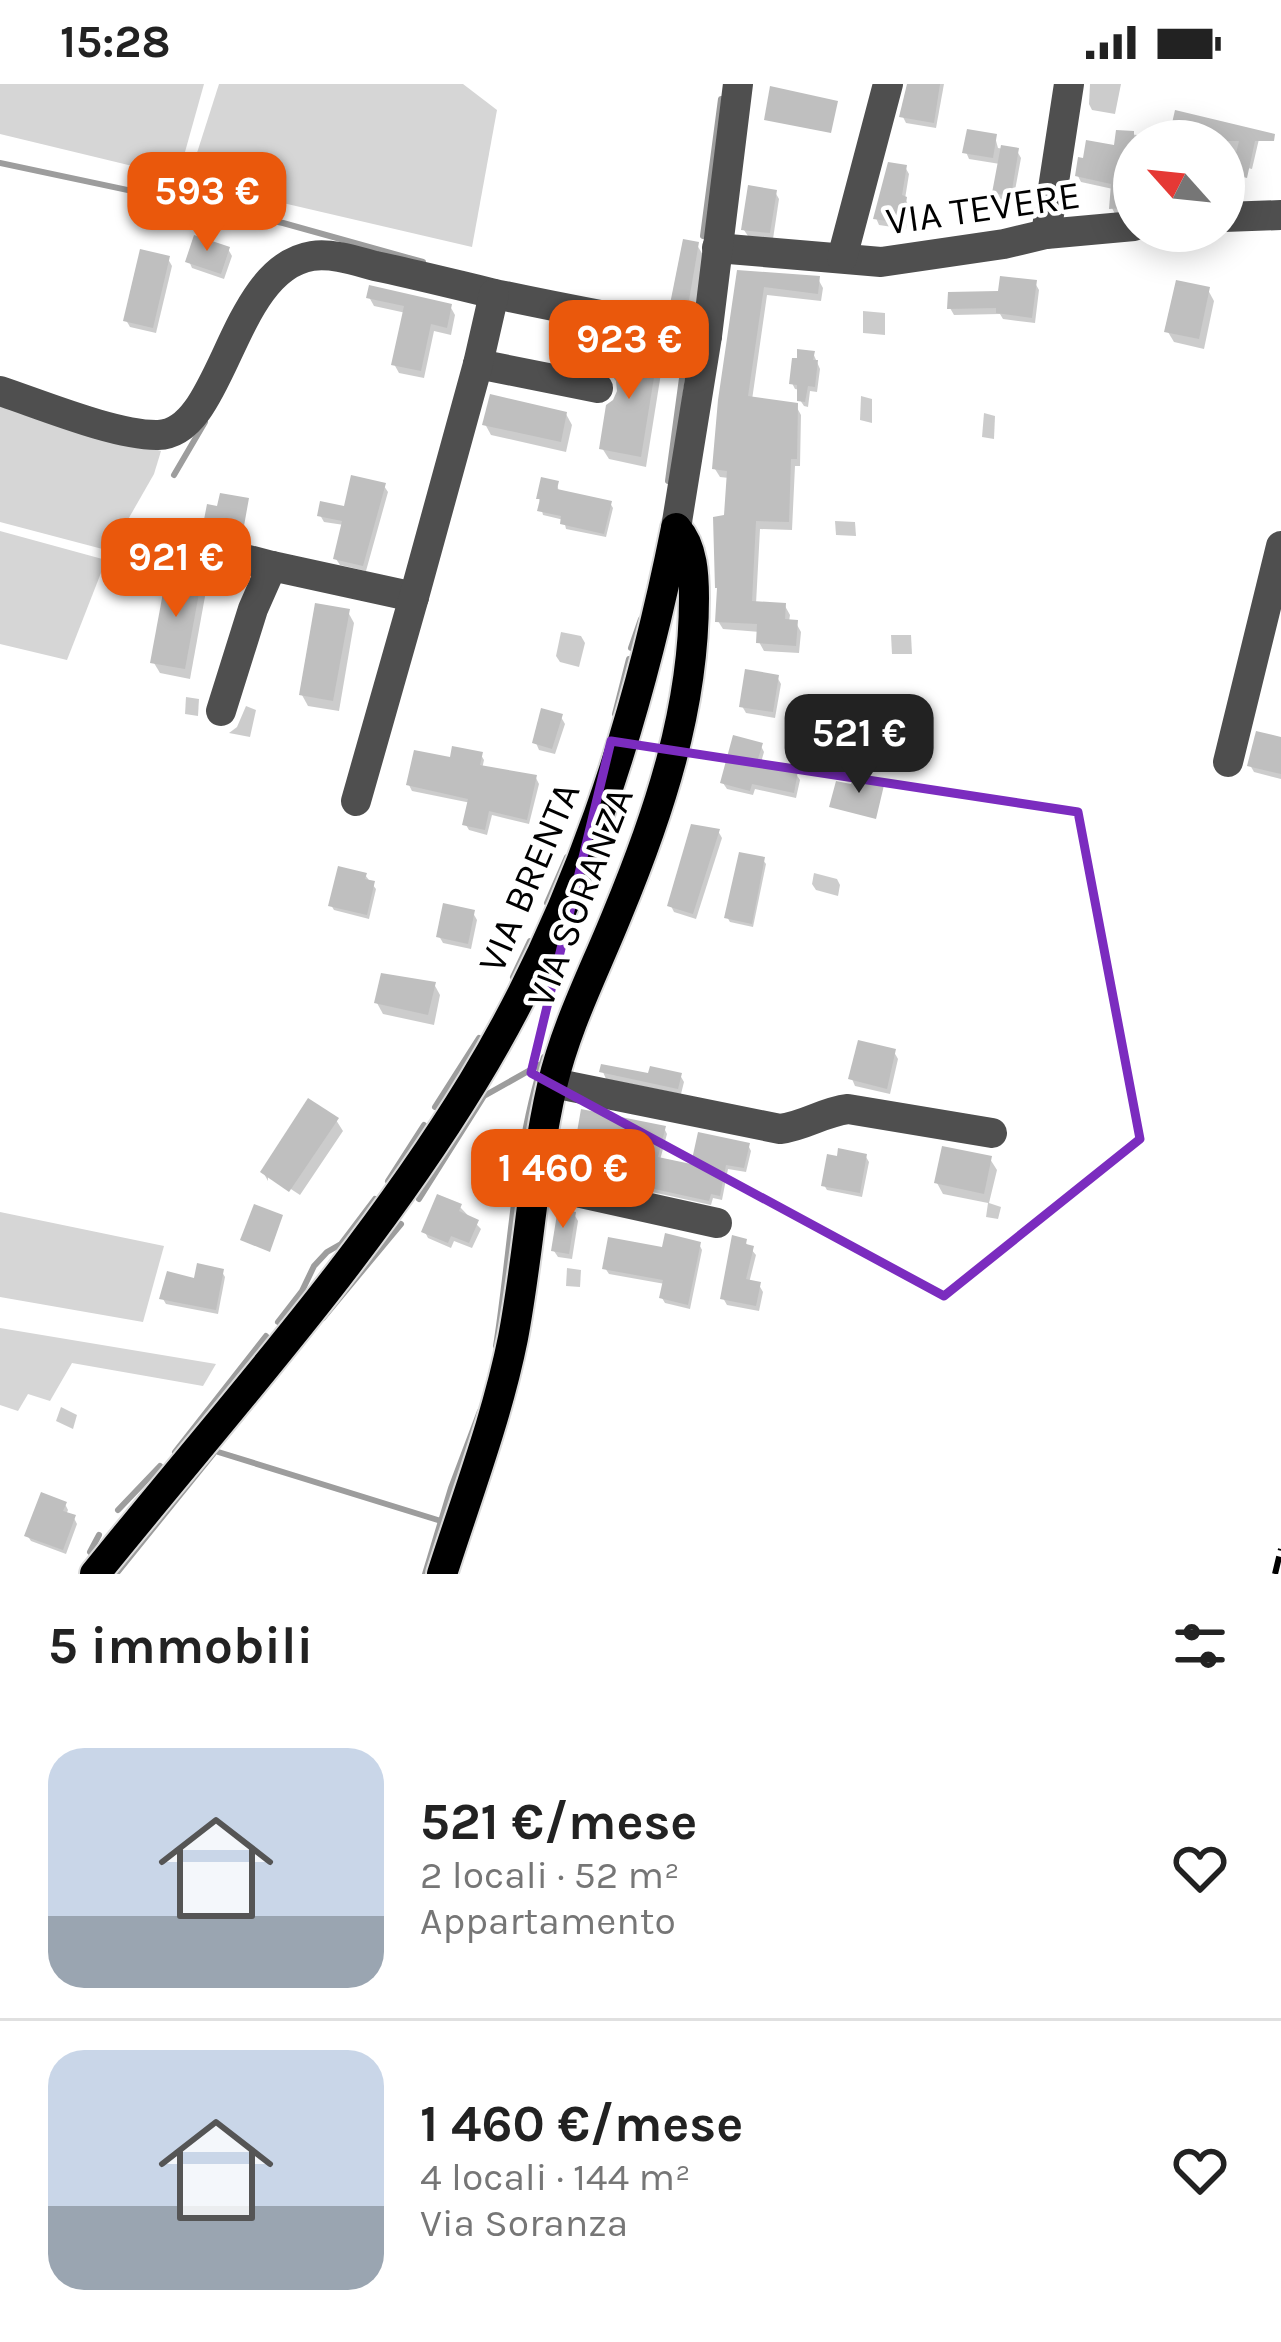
<!DOCTYPE html>
<html lang="it">
<head>
<meta charset="utf-8">
<style>
	:root { --surface:#fff; --page:#f2f2f2; --text:#222; --muted:#767676; --line:#e0e0e0; --accent:#ea580c }
	body { margin:0; font-family:Karla,sans-serif; background:var(--page); color:var(--text); height:100vh; display:flex; flex-direction:column; font-size:45px; white-space:nowrap }
	* { box-sizing:border-box; margin:0 }
	p { font-size:39px; color:var(--muted) }
	.icon { flex:none; width:66px; height:66px; fill:none; stroke:currentColor; stroke-width:2; stroke-linecap:round; stroke-linejoin:round }
	.map { position:relative; height:1490px; overflow:hidden }
	.panel { display:flex; flex-direction:column; background:var(--surface); flex:1 }
	.panel>* { flex:none }
	.needle { width:78px; rotate:297deg }
	.buttons { position:absolute; left:1113px; top:36px; display:grid; gap:24px }
	.buttons a { display:grid; place-items:center; width:132px; height:132px; border-radius:50%; background:var(--surface); box-shadow:0 6px 30px #0003; font-size:60px }
	.price { position:absolute; translate:-50% -102px; padding:0 27px; border-radius:24px; background:var(--accent); color:#fff; font-size:39px; line-height:78px; filter:drop-shadow(0 3px 6px #0008) }
	.price::after { content:''; position:absolute; left:50%; top:72px; width:36px; height:27px; margin-left:-18px; background:inherit; clip-path:polygon(0 0,100% 0,50% 100%) }
	.price.on { background:#222; color:#fff }
	ul { padding:0; list-style:none }
	li { display:flex; align-items:center; gap:36px; height:300px; padding:0 48px }
	li+li { border-top:3px solid var(--line) }
	li span { display:grid; place-items:center; flex:none; width:336px; height:240px; border-radius:36px; color:#555 }
	li>.icon { margin-inline-start:auto }
	span .icon { width:144px; height:144px; fill:#fffc; stroke-width:1 }
	li b { font-size:51px }
	h2 { display:flex; justify-content:space-between; align-items:center; height:144px; padding:0 48px; font-size:51px }
	.status { display:flex; justify-content:space-between; align-items:center; height:84px; padding:0 60px; background:var(--surface); direction:ltr }
	.status svg { height:33px; fill:currentColor }
	.map>svg:first-child { display:block }
	.green { fill:#d6d6d6 }
	.shadow { fill:#0003 }
	.lines { fill:none; stroke-linecap:round; stroke-linejoin:round }
	.stream { stroke:#9d9d9d; stroke-width:6 }
	.building { fill:#bfbfbf }
	.major-casing { stroke:#dbdbdb; stroke-width:34 }
	.minor { stroke:#4f4f4f; stroke-width:30 }
	.major { stroke:#000; stroke-width:30 }
	.rail { stroke:#000; stroke-width:6; stroke-dasharray:18 6 3 6; stroke-linecap:butt }
	.marked { fill:none; stroke:#7b2cbf; stroke-width:9; stroke-linejoin:round }
	.labels { text-anchor:middle; stroke-width:9; stroke-linejoin:round; paint-order:stroke }
	.street-label { font-size:39px; fill:#000; stroke:#fff }
</style>
</head>
<body>
<div class="status"><b>15:28</b><svg viewBox="0 0 49 12"><path d="M0 12V9h3v3zM5 12V6h3v6zM10 12V3h3v9zM15 12V0h3v12zM26 1h20v11H26zM47 4h2v5h-2z"/></svg></div>
<div class="map">
<svg width="1281" height="1490" viewBox="0 0 1281 1490">
	<rect width="100%" height="100%" fill="#fff"/>
	<g class="green">
		<path d="M0 0H204L178 93 0 50Z"/>
		<path d="M219 0H463L497 26 472 163 188 97Z"/>
		<path d="M0 318 161 367 154 390 110 467 0 438Z"/>
		<path d="M0 447 106 476 67 576 0 560Z"/>
		<path d="M0 1128 164 1162 143 1238 0 1213Z"/>
		<path d="M0 1244 216 1280 203 1302 72 1279 50 1317 28 1310 18 1327 0 1321Z"/>
	</g>
	<g class="shadow">
		<path d="M909 0H944L936 44 906 39 903 33Z"/>
		<path d="M1090 0H1121L1115 30 1092 26 1089 20Z"/>
		<path d="M1118 49 1147 52 1150 57H1134V129L1115 130 1112 124 1113 105 1081 98 1078 92 1117 65Z"/>
		<path d="M995 53 998 64 1017 67 1021 74 1013 117 999 115 995 108 1000 80 969 75 966 68Z"/>
		<path d="M1259 55 1252 85 1224 78V57H1171Z"/>
		<path d="M905 83 909 90 905 115 909 122 906 145 879 141 876 134Z"/>
		<path d="M775 108 779 115 773 155 748 152 744 146Z"/>
		<path d="M697 161 706 176 695 242 681 239 673 224Z"/>
		<path d="M228 165 232 172 224 195 192 184 189 177Z"/>
		<path d="M168 175 172 182 156 249 130 243 126 236Z"/>
		<path d="M740 189 818 195 823 204 821 217 767 211 752 316 796 322 801 331 800 382H795L792 446 760 445 756 520 785 522 790 531 789 538 796 539 801 548 799 569 764 567 759 558 760 548 723 545 718 537 729 394 720 393 715 385Z"/>
		<path d="M1035 199 1039 206 1035 239 1003 235 1000 230 954 231 950 224Z"/>
		<path d="M1208 206 1214 217 1204 265 1174 258 1168 248Z"/>
		<path d="M369 213 450 222 455 231 451 251 434 247 424 294 399 289 394 280 406 229 374 222Z"/>
		<path d="M863 227 885 229V251L863 249Z"/>
		<path d="M813 269 820 285 817 308 810 307 808 323 804 322 800 316V306L795 305 792 299Z"/>
		<path d="M656 272 662 283 646 383 609 375 602 364Z"/>
		<path d="M861 312 872 315V339L860 336Z"/>
		<path d="M984 329 995 332 994 355 982 353Z"/>
		<path d="M566 330 572 341 566 368 491 351 485 340Z"/>
		<path d="M557 400 559 408 610 419 613 424 606 453 566 445 564 436 543 431 539 414Z"/>
		<path d="M384 402 388 408 366 487 340 481 336 475 344 441 324 438 320 431 346 425Z"/>
		<path d="M835 437 855 438 856 452 836 451Z"/>
		<path d="M200 496 206 507 190 595 160 589 154 579Z"/>
		<path d="M348 528 354 539 339 627 308 622 302 611Z"/>
		<path d="M561 548 581 552 585 559 579 583 560 578 556 572Z"/>
		<path d="M891 551H911L912 570H892Z"/>
		<path d="M777 593 781 600 775 634 746 629 742 622Z"/>
		<path d="M186 613 199 615 198 632 185 630Z"/>
		<path d="M246 622 256 626 250 653 229 649 237 643Z"/>
		<path d="M561 633 565 640 555 670 539 666 536 659Z"/>
		<path d="M815 638 827 640 826 653 815 652Z"/>
		<path d="M1281 656V695L1254 688 1250 681Z"/>
		<path d="M761 662 764 668 760 682 796 690 800 696 796 714 755 705 753 711 727 705 723 699Z"/>
		<path d="M481 671 484 676 482 685 536 694 539 700 529 740 492 731 487 751 469 746 466 741 471 719 412 707 409 701 452 677Z"/>
		<path d="M718 747 722 754 696 835 674 828 671 822Z"/>
		<path d="M763 776 766 780 753 843 730 838 727 833Z"/>
		<path d="M814 789 837 795 840 801 838 812 816 806 812 800Z"/>
		<path d="M365 791 376 805 369 835 334 826 331 821Z"/>
		<path d="M473 829 477 836 471 865 443 859 439 852Z"/>
		<path d="M434 900 440 911 434 941 383 930 377 919Z"/>
		<path d="M894 968 898 975 890 1010 855 1002 852 995Z"/>
		<path d="M603 988 651 993 680 991 684 998 681 1010 606 995Z"/>
		<path d="M336 1036 343 1047 300 1111 268 1090V1097L263 1088Z"/>
		<path d="M664 1044 667 1050 660 1076 693 1084 748 1061 751 1067 746 1088 728 1085 722 1116 713 1114 711 1121 570 1090 567 1085Z"/>
		<path d="M866 1073 869 1078 862 1113 827 1106 824 1101Z"/>
		<path d="M990 1075 997 1086 989 1119 1001 1123 998 1135 986 1133 988 1119 943 1110 937 1099Z"/>
		<path d="M460 1123 481 1145 472 1164 454 1157 451 1164 428 1154 425 1148Z"/>
		<path d="M574 1130 578 1137 572 1175 558 1173 554 1167Z"/>
		<path d="M745 1158 756 1171 749 1199 759 1201 763 1208 759 1227 727 1221 723 1214Z"/>
		<path d="M699 1160 702 1166 690 1225 665 1219 662 1214 665 1200 609 1190 605 1184 664 1167Z"/>
		<path d="M567 1184 581 1186 580 1203 566 1202Z"/>
		<path d="M222 1188 225 1193 218 1230 166 1220 163 1215Z"/>
		<path d="M61 1323 77 1331 73 1345 56 1337Z"/>
		<path d="M65 1420 68 1426 66 1431 74 1434 77 1440 66 1470 31 1457 27 1451Z"/>
	</g>
	<g class="lines">
		<g class="stream">
			<path d="M0 79 283 139 423 178"/>
			<path d="M703 152 721 15"/>
			<path d="M174 391 205 338"/>
			<path d="M668 397 686 265 680 259"/>
			<path d="M631 564 641 535"/>
			<path d="M615 630 629 575"/>
			<path d="M547 819 567 773"/>
			<path d="M513 893 530 857"/>
			<path d="M435 1023 479 954"/>
			<path d="M388 1097 424 1041"/>
			<path d="M419 1115 484 1012 539 981"/>
			<path d="M323 1234 401 1140"/>
			<path d="M278 1238 302 1207 314 1182 327 1168 341 1160 375 1115"/>
			<path d="M496 1262C511 1168 514 1064 544 973"/>
			<path d="M215 1367 441 1437"/>
			<path d="M175 1368 266 1252"/>
			<path d="M118 1426 160 1382"/>
			<path d="M90 1468 99 1451"/>
			<path d="M116 1490 213 1370"/>
			<path d="M425 1490 451 1404 480 1327"/>
		</g>
	</g>
	<g class="building">
		<path d="M907 0H940L934 39 899 33Z"/>
		<path d="M770 2 838 17 831 49 764 36Z"/>
		<path d="M1175 26 1275 50 1274 57H1255L1247 94 1231 90 1239 57H1168Z"/>
		<path d="M967 45 997 50 993 74 962 69Z"/>
		<path d="M1116 46 1134 47V123L1109 125 1111 100 1075 92 1078 73 1083 74 1086 56 1114 61Z"/>
		<path d="M1001 61 1019 64 1011 112 992 109Z"/>
		<path d="M888 78 907 81 902 111 907 113 903 139 873 135Z"/>
		<path d="M748 101 777 106 770 149 741 146Z"/>
		<path d="M194 151 230 163 221 190 185 178Z"/>
		<path d="M683 155 699 158 687 228 669 225Z"/>
		<path d="M140 165 170 172 153 244 123 237Z"/>
		<path d="M737 186 820 192 818 210 764 203 748 312 798 319 797 375H791L789 438 756 437 752 517 786 519 785 535 798 536 796 562 756 559 757 540 715 538 717 504H715L713 433 724 431 727 387 712 385 718 316Z"/>
		<path d="M1000 192 1037 196 1032 234 996 229V224L947 225 948 208 998 207Z"/>
		<path d="M1176 196 1210 203 1199 255 1164 248Z"/>
		<path d="M369 201 452 220 447 244 431 240 421 287 391 281 404 222 366 214Z"/>
		<path d="M616 263 658 269 641 373 599 365 606 321 613 316 617 307 616 297 611 290Z"/>
		<path d="M797 265 815 267 813 276H818L815 303 808 302 805 318 797 317V301L789 300 792 274H797Z"/>
		<path d="M490 310 567 328 561 358 482 341Z"/>
		<path d="M351 391 386 399 363 482 333 475 342 437 317 432 320 417 344 422Z"/>
		<path d="M541 393 559 397 557 405 612 417 604 450 560 440 561 432 537 427 540 415H536Z"/>
		<path d="M220 409 249 414 242 453 202 446 207 420 217 422Z"/>
		<path d="M167 487 202 493 185 585 150 579Z"/>
		<path d="M315 519 350 525 333 617 299 611Z"/>
		<path d="M745 585 779 591 773 628 739 623Z"/>
		<path d="M541 624 563 630 552 665 532 659Z"/>
		<path d="M1256 647 1281 653V690L1247 682Z"/>
		<path d="M733 651 763 659 757 678 798 687 794 709 752 700 750 707 720 699Z"/>
		<path d="M452 662 483 668 480 681 537 691 527 736 489 727 485 746 462 741 468 715 406 701 414 666 450 673Z"/>
		<path d="M854 689 885 697 876 735 829 723 836 697 851 700Z"/>
		<path d="M691 740 720 745 693 830 667 822Z"/>
		<path d="M739 768 765 773 752 840 724 834Z"/>
		<path d="M338 782 367 789 365 795 375 797 367 831 328 822Z"/>
		<path d="M443 819 475 826 468 860 436 853Z"/>
		<path d="M381 889 436 898 428 931 374 919Z"/>
		<path d="M858 956 896 965 887 1005 848 995Z"/>
		<path d="M601 980 648 989 650 982 682 989 678 1005 599 988Z"/>
		<path d="M308 1014 339 1034 289 1108 260 1088Z"/>
		<path d="M581 1025 666 1042 658 1073 691 1080 698 1048 750 1059 744 1084 726 1081 720 1112 711 1110 709 1117 563 1085 571 1053 576 1054Z"/>
		<path d="M942 1062 992 1072 984 1110 934 1099Z"/>
		<path d="M838 1064 867 1070 860 1109 821 1102 827 1070 837 1072Z"/>
		<path d="M437 1110 462 1120 459 1127 479 1136 469 1159 451 1152 448 1159 421 1148Z"/>
		<path d="M254 1120 283 1131 270 1168 240 1156Z"/>
		<path d="M558 1124 576 1128 569 1170 551 1167Z"/>
		<path d="M665 1149 701 1158 688 1221 659 1214 663 1196 602 1185 608 1153 662 1163Z"/>
		<path d="M732 1151 747 1155 746 1160 754 1162 746 1195 761 1198 756 1222 720 1215Z"/>
		<path d="M197 1179 224 1185 216 1226 159 1215 167 1187 194 1194Z"/>
		<path d="M41 1408 67 1418 63 1427 76 1431 63 1466 24 1452Z"/>
	</g>
	<g class="lines">
		<g class="major-casing">
			<g id="major">
				<path d="M95 1490C224 1330 365 1175 473 998 577 828 637 639 676 444"/>
				<path d="M442 1490C467 1412 497 1334 513 1254 529 1170 533 1085 552 1002 566 942 594 888 617 831 659 730 694 625 694 514 694 492 693 463 677 445"/>
			</g>
		</g>
		<g class="minor">
			<path d="M1224 133 1281 131"/>
			<path d="M1046 150 1069 0"/>
			<path d="M717 164 881 178 1004 160 1046 150 1134 142"/>
			<path d="M842 174 888 0"/>
			<path d="M478 280 598 304"/>
			<path d="M0 307C42 321 117 352 158 351 224 350 230 185 312 172 333 169 356 177 375 182 414 190 453 200 491 209 563 225 635 237 707 252"/>
			<path d="M676 444 707 252 738 0"/>
			<path d="M206 465 272 482"/>
			<path d="M221 627 253 525 272 482 414 513"/>
			<path d="M1228 678 1281 462"/>
			<path d="M356 717 414 513 478 280 494 210"/>
			<path d="M553 999 780 1045C805 1042 823 1028 848 1025L992 1049"/>
			<path d="M536 1099 717 1139"/>
		</g>
		<use href="#major" class="major"/>
		<path class="rail" d="M1275 1490 1281 1465"/>
	</g>
	<path class="marked" d="M611 657 1078 728 1140 1055 944 1212 531 989Z"/>
	<g class="labels">
		<g class="street-label">
			<text transform="translate(983 123) rotate(-8)" y="14">VIA TEVERE</text>
			<text transform="translate(528 793) rotate(-67)" y="14">VIA BRENTA</text>
			<text transform="translate(579 813) rotate(-69)" y="14">VIA SORANZA</text>
		</g>
	</g>
</svg>
<div class="buttons">
<a><svg class="needle" viewBox="-14 -14 28 28"><path d="M0-13l5 13h-10z" fill="#e53935"/><path d="M0 13l5-13h-10z" fill="#767676"/></svg></a>
</div>
<b class="price" style="left:207px;top:170px">593 €</b>
<b class="price" style="left:629px;top:318px">923 €</b>
<b class="price" style="left:176px;top:536px">921 €</b>
<b class="price on" style="left:859px;top:712px">521 €</b>
<b class="price" style="left:563px;top:1147px">1 460 €</b>
</div>
<section class="panel">
<h2>5 immobili<svg class="icon" aria-label="filters" viewBox="0 0 24 24"><path d="M4 7h16M4 17h16"/><circle cx="9" cy="7" r="2"/><circle cx="15" cy="17" r="2"/></svg></h2>
<ul>
<li><span style="background:linear-gradient(#c9d6e8 70%,#9aa5b1 0)"><svg class="icon" aria-label="home" viewBox="0 0 24 24"><path d="M3 11l9-7 9 7M6 9v11h12V9"/></svg></span><div><b>521 €/mese</b><p>2 locali · 52 m²</p><p>Appartamento</p></div><svg class="icon" aria-label="heart" viewBox="0 0 24 24"><path d="M12 20l-8-8c-3-5 5-10 8-4 3-6 11-1 8 4z"/></svg></li>
<li><span style="background:linear-gradient(#c9d6e8 65%,#9aa5b1 0)"><svg class="icon" aria-label="home" viewBox="0 0 24 24"><path d="M3 11l9-7 9 7M6 9v11h12V9"/></svg></span><div><b>1 460 €/mese</b><p>4 locali · 144 m²</p><p>Via Soranza</p></div><svg class="icon" aria-label="heart" viewBox="0 0 24 24"><path d="M12 20l-8-8c-3-5 5-10 8-4 3-6 11-1 8 4z"/></svg></li>
</ul>
</section>
</body>
</html>
